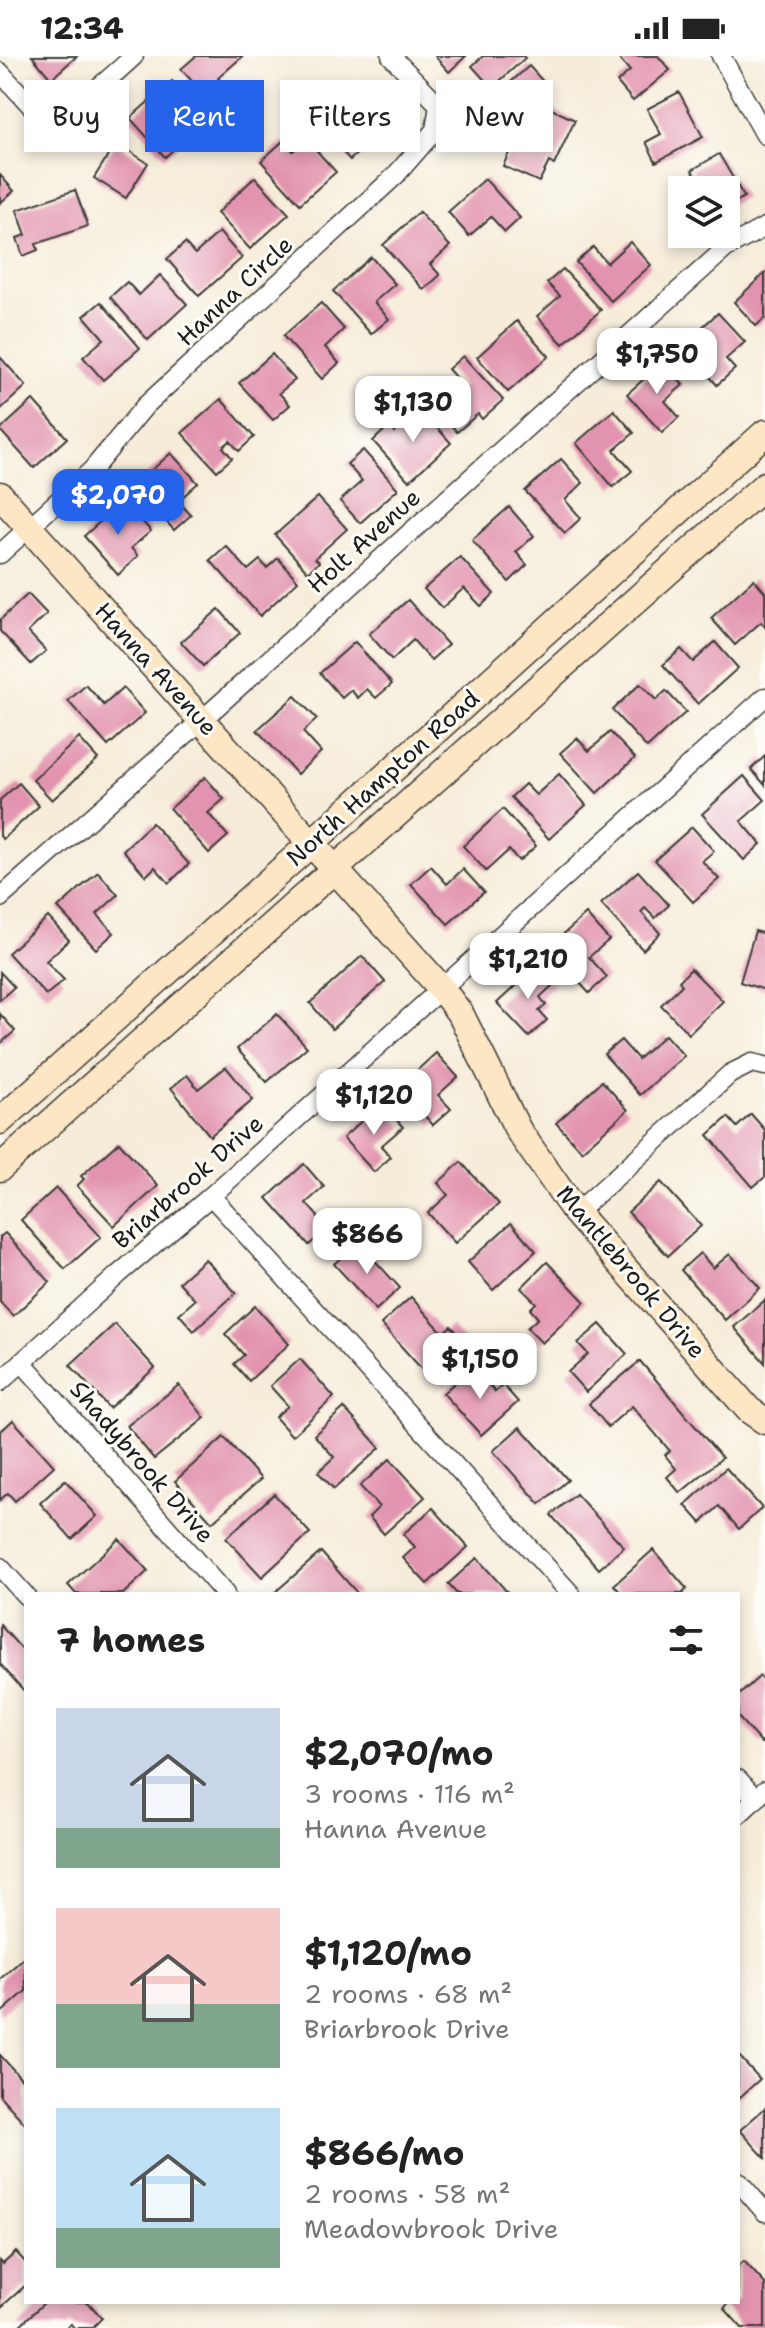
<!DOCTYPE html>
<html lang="en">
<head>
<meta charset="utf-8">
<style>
	:root { --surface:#fff; --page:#f6f6f6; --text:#222; --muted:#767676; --accent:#2563eb }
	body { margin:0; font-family:"Shantell Sans",sans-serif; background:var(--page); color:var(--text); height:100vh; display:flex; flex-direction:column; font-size:30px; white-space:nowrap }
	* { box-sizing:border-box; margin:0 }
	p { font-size:26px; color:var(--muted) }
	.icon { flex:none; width:44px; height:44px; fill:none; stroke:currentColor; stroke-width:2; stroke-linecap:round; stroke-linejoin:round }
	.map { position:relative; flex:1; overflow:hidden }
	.details { position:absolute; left:24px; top:1536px; width:716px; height:712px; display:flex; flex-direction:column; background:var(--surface); border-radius:0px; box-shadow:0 4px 12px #0003 }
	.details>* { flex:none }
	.top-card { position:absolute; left:24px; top:24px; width:718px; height:72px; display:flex; gap:16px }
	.controls { position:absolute; left:668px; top:120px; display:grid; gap:16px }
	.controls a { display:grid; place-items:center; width:72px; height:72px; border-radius:0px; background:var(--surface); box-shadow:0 4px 12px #0003; font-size:40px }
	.price { position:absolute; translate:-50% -68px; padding:0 18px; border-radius:16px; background:#fff; color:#222; font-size:26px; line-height:52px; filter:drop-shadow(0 2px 4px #0008) }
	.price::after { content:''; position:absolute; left:50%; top:48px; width:24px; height:18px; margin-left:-12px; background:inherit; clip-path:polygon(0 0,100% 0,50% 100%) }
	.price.active { background:var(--accent); color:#fff }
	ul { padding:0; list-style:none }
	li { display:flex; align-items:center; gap:24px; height:200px; padding:0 32px }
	li span { display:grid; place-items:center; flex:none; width:224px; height:160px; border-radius:0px; color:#555 }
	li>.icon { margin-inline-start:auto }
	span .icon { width:96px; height:96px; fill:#fffc; stroke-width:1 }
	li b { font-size:34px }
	h2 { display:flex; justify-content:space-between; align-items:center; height:96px; padding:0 32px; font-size:34px }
	.tag { padding:0 28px; border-radius:0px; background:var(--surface); box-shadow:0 4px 12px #0003; font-size:28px; line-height:72px }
	.tag.active { background:var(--accent); color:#fff }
	.status { display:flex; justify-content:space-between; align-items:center; height:56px; padding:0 40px; background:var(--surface); direction:ltr }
	.status svg { height:22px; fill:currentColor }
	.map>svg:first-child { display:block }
	.building { fill:#e293af }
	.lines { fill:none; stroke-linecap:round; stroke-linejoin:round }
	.street-casing { stroke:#3d3b38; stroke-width:21 }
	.secondary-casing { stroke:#3d3b38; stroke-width:29 }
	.street { stroke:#fff; stroke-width:18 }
	.secondary { stroke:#fce6c4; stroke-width:26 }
	.labels { text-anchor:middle; stroke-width:6; stroke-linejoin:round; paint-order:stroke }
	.street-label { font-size:24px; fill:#1c1c1c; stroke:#fdfcf7 }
</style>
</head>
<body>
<div class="status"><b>12:34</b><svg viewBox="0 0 49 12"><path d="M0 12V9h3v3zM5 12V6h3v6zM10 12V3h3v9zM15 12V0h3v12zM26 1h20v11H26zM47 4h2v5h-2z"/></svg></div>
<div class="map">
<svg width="765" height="2272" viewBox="0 0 765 2272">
	<rect width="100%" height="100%" fill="#fdfcf7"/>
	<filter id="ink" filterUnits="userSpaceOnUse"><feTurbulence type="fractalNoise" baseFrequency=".0125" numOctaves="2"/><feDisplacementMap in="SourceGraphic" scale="16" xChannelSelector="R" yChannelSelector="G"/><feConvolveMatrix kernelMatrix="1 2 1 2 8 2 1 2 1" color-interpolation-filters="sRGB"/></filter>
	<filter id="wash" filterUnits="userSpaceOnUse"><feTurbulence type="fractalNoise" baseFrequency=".006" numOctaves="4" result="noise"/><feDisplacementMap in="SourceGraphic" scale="32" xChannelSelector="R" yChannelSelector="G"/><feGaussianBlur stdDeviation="1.8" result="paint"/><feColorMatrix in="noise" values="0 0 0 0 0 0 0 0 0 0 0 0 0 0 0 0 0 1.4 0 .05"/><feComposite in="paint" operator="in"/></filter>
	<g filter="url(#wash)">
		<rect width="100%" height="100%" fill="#f6ecd9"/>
		<g id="blocks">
			<g class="building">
				<path d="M32 0H77L51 23Z"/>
				<path d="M196 0H243L218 22 236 41 220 56 181 13Z"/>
				<path d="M435 0H466L449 16Z"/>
				<path d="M483 0H523L525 2 492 32 472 10Z"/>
				<path d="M617 0H658L670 14 633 45 617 26 630 15Z"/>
				<path d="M529 10 548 31 522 55 503 33Z"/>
				<path d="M172 25 197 52 173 73 183 85 165 101 130 62Z"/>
				<path d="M679 36 703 81 656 106 646 86 661 78 647 53Z"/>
				<path d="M373 39 395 63 350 104 306 55 321 42 332 54 349 40 359 51Z"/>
				<path d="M547 51 575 64 554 109 549 106 539 126 503 110 522 68 537 75Z"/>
				<path d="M306 83 336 116 300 148 261 105 283 85 293 95Z"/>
				<path d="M116 87 148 107 126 142 94 122Z"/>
				<path d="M719 98 744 141 726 152V134H687L700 127 692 114Z"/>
				<path d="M0 119 14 135 0 147Z"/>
				<path d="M255 121 289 158 250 193 217 157Z"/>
				<path d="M485 123 520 162 505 176 491 161 469 180 448 156Z"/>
				<path d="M75 134 88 170 36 188 38 194 23 200 17 182 26 179 17 154Z"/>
				<path d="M419 156 450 190 430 208 440 219 424 234 383 189Z"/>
				<path d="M219 176 242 202 199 240 167 203 185 187 195 198Z"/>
				<path d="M630 186 651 209 611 245 576 206 593 191 607 207Z"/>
				<path d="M371 201 395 228 374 246 389 263 371 278 333 235Z"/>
				<path d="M563 213 601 254 563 288 537 260 560 240 547 227Z"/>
				<path d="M765 217V262L756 270 734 246Z"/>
				<path d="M160 219 187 248 148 284 110 241 127 226 139 239Z"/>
				<path d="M101 246 140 292 103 324 83 301 104 283 84 260Z"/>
				<path d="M321 247 344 273 325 291 339 307 322 323 283 280Z"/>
				<path d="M718 257 745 286 726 303 735 313 717 329 682 289Z"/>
				<path d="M517 265 549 300 508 336 477 301Z"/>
				<path d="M272 298 295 324 279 337 290 349 273 364 239 327Z"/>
				<path d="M463 300 503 344 482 363 478 358 457 376 437 353 463 330 448 313Z"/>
				<path d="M0 301 26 330 0 354Z"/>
				<path d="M663 306 683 329 665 345 679 361 662 377 627 338Z"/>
				<path d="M221 343 254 381 239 395 230 385 223 391 232 402 217 415 182 377Z"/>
				<path d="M33 344 67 382 34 412 0 374Z"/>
				<path d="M420 353 451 387 409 425 373 385 389 370 395 376Z"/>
				<path d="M614 354 634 377 614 394 632 415 613 431 576 387Z"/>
				<path d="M363 394 398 433 360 467 340 445 362 425 347 408Z"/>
				<path d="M171 397 198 427 178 445 191 459 174 474 134 430Z"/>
				<path d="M561 403 583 427 565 444 581 462 565 477 525 435Z"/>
				<path d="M318 441 347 473 315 502 319 506 308 516 275 479Z"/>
				<path d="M123 445 151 475 131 492 138 500 118 519 84 480Z"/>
				<path d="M509 451 534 480 516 496 527 509 509 526 472 484Z"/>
				<path d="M226 490 248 514 260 504 267 512 278 502 298 525 260 560 210 504Z"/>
				<path d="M460 501 494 538 481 550 464 532 442 552 424 533Z"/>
				<path d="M754 523 765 536V571L761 566 735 589 711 562Z"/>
				<path d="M28 538 47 558 28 576 46 595 31 608 0 575V564Z"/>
				<path d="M408 544 448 589 431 604 413 584 392 604 369 578Z"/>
				<path d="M219 553 240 577 203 610 181 586Z"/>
				<path d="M355 586 392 628 376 642 367 633 358 642 351 634 342 642 320 617Z"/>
				<path d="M715 586 738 612 698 648 663 609 681 593 693 606Z"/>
				<path d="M640 628 656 644 666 635 686 656 647 692 612 654Z"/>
				<path d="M86 629 104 649 123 632 145 657 108 690 68 645Z"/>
				<path d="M295 640 317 663 303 676 321 696 297 718 257 674Z"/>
				<path d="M610 676 635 702 597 737 560 697 577 682 589 695Z"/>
				<path d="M79 682 98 703 52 744 33 724Z"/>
				<path d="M765 700V729L751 713Z"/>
				<path d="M559 718 586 749 549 783 511 741 525 728 536 739Z"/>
				<path d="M744 720 765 744 741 765 761 788 744 804 702 758Z"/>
				<path d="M205 721 224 743 208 757 228 780 209 797 170 753Z"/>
				<path d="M19 727 39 750 3 783 0 780V744Z"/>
				<path d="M503 753 536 790 519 805 509 794 486 815 463 790Z"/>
				<path d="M152 767 189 808 169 827 155 811 146 820 123 794Z"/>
				<path d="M692 771 714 795 702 805 719 823 693 846 655 804Z"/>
				<path d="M431 810 447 828 463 813 484 836 448 868 411 828Z"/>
				<path d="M638 815 669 849 655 862 645 852 641 856 660 877 643 894 601 848Z"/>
				<path d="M98 816 118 839 97 858 114 877 96 893 58 852Z"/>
				<path d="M586 858 609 884 589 901 607 921 589 937 548 892Z"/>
				<path d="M48 861 69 884 46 905 64 924 46 939 8 897Z"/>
				<path d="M755 875 765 878V934L740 926Z"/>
				<path d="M362 900 385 926 332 973 310 947Z"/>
				<path d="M537 910 554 928 540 941 546 949 539 955 547 964 529 981 497 947Z"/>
				<path d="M691 913 723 945 689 978 661 949 682 929 679 925Z"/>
				<path d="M0 916 14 931 0 944Z"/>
				<path d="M0 958 15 975 0 988Z"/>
				<path d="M277 958 307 991 267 1026 237 993Z"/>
				<path d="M665 979 684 1000 640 1039 604 998 621 984 638 1003Z"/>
				<path d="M436 997 458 1021 438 1039 451 1053 433 1069 399 1031Z"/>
				<path d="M226 1011 253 1044 210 1080 171 1032 187 1019 198 1033Z"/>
				<path d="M602 1025 628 1054 582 1095 556 1067Z"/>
				<path d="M381 1047 403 1071 381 1090 391 1101 374 1116 343 1082Z"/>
				<path d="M751 1058 765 1074V1121L753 1131 708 1079 728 1061 737 1071Z"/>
				<path d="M119 1086 158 1130 114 1170 77 1130 84 1123 81 1120Z"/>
				<path d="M461 1106 499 1148 455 1187 428 1157 448 1139 438 1127Z"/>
				<path d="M304 1108 324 1131 306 1147 328 1172 309 1189 267 1142Z"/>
				<path d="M661 1126 701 1170 668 1200 628 1156Z"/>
				<path d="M56 1132 101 1181 65 1213 21 1164Z"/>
				<path d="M511 1167 536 1195 493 1234 468 1206Z"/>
				<path d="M5 1177 50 1226 13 1260 0 1246V1181Z"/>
				<path d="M358 1186 400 1232 376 1254 334 1208Z"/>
				<path d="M700 1197 713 1212 730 1198 760 1232 725 1264 681 1214Z"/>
				<path d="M205 1203 236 1237 194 1275 179 1258 195 1244 179 1226Z"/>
				<path d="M547 1206 585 1246 542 1287 527 1272 538 1262 530 1253 536 1247 521 1232Z"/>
				<path d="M411 1241 443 1277 451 1270 465 1286 428 1320 381 1268Z"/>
				<path d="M765 1244V1307L734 1271Z"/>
				<path d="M255 1250 289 1288 249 1325 234 1308 244 1299 225 1278Z"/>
				<path d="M115 1268 155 1312 109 1352 70 1309Z"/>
				<path d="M600 1268 627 1298 586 1336 568 1316 588 1298 578 1287Z"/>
				<path d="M300 1303 334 1341 292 1380 275 1361 288 1350 270 1330Z"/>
				<path d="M640 1305 722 1402 680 1437 667 1421 676 1413 665 1399 670 1395 632 1350 608 1371 589 1348Z"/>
				<path d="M472 1311 495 1336 503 1329 518 1346 481 1379 443 1337Z"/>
				<path d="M179 1329 205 1362 154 1403 127 1370Z"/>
				<path d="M344 1352 380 1392 334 1433 318 1416 334 1401 314 1379Z"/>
				<path d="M13 1364 54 1410 15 1445 8 1437 0 1444V1376Z"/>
				<path d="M520 1371 568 1424 540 1448 493 1395Z"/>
				<path d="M224 1381 261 1423 212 1466 175 1425Z"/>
				<path d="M390 1403 425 1441 384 1478 369 1461 379 1451 360 1430Z"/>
				<path d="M726 1412 762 1452 739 1473 719 1450 701 1467 685 1449Z"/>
				<path d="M65 1424 97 1460 72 1483 40 1447Z"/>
				<path d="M274 1438 310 1477 262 1521 226 1482Z"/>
				<path d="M576 1438 624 1491 599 1513 551 1459Z"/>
				<path d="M433 1452 468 1491 427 1528 403 1502 415 1491 403 1478Z"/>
				<path d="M119 1483 148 1515 123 1538H76L68 1529Z"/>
				<path d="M653 1494 687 1533 682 1538H622L614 1529Z"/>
				<path d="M321 1496 358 1538H273Z"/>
				<path d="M477 1502 509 1538H457L448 1528Z"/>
				<path d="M0 1569 26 1598V1637L0 1608Z"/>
				<path d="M760 1620 765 1626V1683L761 1687 738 1661V1640Z"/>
				<path d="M25 1901 26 1935 0 1958V1923Z"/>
				<path d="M0 1999 26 2028V2069L0 2040Z"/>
				<path d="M738 1999 760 2023 738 2043Z"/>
				<path d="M765 2052V2102L740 2074Z"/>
				<path d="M16 2196 26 2207V2229L0 2252V2205L3 2208Z"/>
				<path d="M744 2205 765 2228V2272H742L724 2252 730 2246H738V2210Z"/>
				<path d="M45 2246H88L102 2262 92 2272H74L71 2268 66 2272H17Z"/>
			</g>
		</g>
	</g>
	<g filter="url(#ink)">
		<use href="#blocks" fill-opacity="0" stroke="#3d3b38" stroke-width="2"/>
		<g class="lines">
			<g class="street-casing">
				<g id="street">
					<path d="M721 0 765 79"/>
					<path d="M0 16 32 51 52 62C83 47 109 23 134 0"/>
					<path d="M0 498 92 414 145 350 395 120 435 74 439 49 391 0"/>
					<path d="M0 842 202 664 726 192 765 171"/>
					<path d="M211 1140 571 1538"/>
					<path d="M576 1157 730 1018 752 1007 765 1010"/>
					<path d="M22 1306 225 1538"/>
					<path d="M0 1326 119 1218 211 1140 765 641"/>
					<path d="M0 1511 26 1540"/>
					<path d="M738 1723 756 1743"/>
					<path d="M738 1759 765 1734"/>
					<path d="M738 2125 765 2156"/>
				</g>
			</g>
			<g class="secondary-casing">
				<g id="secondary">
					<path d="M0 439 441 932 461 959 518 1074 576 1157 749 1354 765 1365"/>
					<path d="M0 1065 296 801 765 377"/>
					<path d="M0 1112 765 429"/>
				</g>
			</g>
			<use href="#street" class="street"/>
			<use href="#secondary" class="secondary"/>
		</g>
	</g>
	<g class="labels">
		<g class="street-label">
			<text transform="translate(235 235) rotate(-43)" y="8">Hanna Circle</text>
			<text transform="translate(364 485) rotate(-42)" y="8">Holt Avenue</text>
			<text transform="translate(156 613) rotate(48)" y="8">Hanna Avenue</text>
			<text transform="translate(383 722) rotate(-42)" y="8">North Hampton Road</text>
			<text transform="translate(188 1126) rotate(-41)" y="8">Briarbrook Drive</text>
			<text transform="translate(631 1216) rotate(50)" y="8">Mantlebrook Drive</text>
			<text transform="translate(142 1406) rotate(49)" y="8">Shadybrook Drive</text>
		</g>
	</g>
</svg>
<div class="controls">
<a><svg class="icon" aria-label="layers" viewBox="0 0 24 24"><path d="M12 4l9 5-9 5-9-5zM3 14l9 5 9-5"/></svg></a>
</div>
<b class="price" style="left:657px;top:340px">$1,750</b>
<b class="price" style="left:413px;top:388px">$1,130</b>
<b class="price active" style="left:118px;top:481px">$2,070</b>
<b class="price" style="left:528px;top:945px">$1,210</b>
<b class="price" style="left:374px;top:1081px">$1,120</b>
<b class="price" style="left:367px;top:1220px">$866</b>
<b class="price" style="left:480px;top:1345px">$1,150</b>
<div class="top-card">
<a class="tag">Buy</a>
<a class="tag active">Rent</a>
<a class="tag">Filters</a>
<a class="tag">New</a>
</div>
<section class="details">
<h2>7 homes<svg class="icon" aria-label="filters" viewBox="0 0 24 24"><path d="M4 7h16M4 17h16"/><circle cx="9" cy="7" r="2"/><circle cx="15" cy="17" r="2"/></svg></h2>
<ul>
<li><span style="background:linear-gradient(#c9d6e8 75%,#7fa58c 0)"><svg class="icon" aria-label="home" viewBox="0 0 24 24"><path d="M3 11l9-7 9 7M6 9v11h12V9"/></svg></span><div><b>$2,070/mo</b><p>3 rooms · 116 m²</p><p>Hanna Avenue</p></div></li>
<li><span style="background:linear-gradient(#f6c9c9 60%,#7fa58c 0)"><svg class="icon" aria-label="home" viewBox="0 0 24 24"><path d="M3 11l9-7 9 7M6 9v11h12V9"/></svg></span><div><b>$1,120/mo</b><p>2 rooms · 68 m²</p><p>Briarbrook Drive</p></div></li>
<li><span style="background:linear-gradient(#bfe0f5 75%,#7fa58c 0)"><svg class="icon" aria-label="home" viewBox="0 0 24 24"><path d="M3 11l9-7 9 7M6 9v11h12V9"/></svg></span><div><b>$866/mo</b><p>2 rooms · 58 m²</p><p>Meadowbrook Drive</p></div></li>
</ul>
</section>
</div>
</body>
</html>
